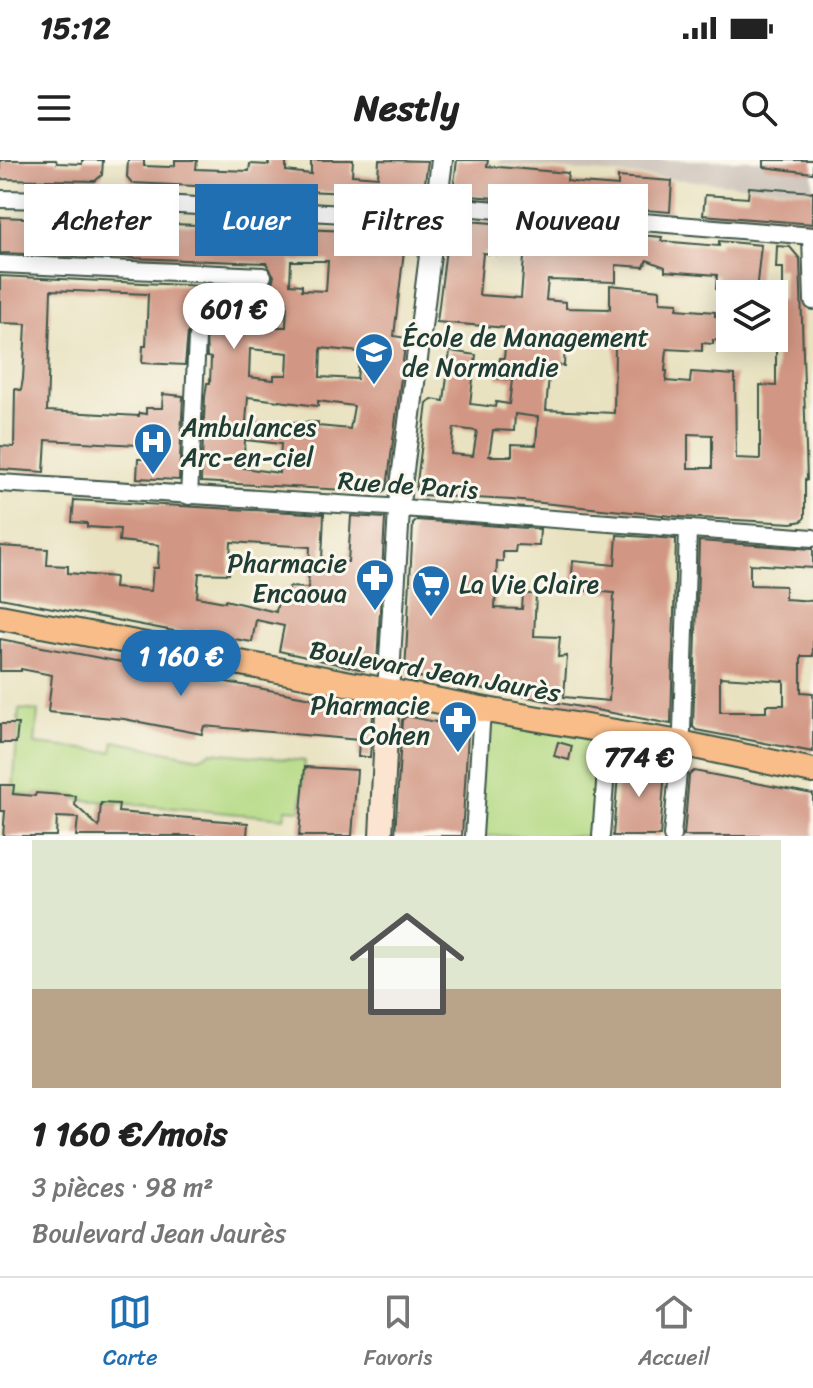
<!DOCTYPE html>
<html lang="fr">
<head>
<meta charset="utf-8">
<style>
	:root { --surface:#fff; --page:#f6f6f6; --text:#222; --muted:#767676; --line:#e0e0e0; --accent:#1f6fb2 }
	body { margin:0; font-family:Sriracha,sans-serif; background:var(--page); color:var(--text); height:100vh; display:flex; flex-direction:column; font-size:30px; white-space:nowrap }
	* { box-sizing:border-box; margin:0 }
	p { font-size:26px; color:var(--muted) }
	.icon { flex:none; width:44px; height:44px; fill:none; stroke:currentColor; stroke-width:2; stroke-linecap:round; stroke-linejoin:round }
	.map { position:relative; height:676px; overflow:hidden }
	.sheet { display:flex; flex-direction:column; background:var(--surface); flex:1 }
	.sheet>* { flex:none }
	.top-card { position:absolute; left:24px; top:24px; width:766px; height:72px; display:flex; gap:16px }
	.tools { position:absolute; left:716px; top:120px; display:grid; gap:16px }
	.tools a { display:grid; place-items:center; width:72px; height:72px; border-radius:0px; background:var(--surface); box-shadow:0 4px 20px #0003; font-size:40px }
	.price { position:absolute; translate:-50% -68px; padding:0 18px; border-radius:28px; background:#fff; color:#222; font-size:26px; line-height:52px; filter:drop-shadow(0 2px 4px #0008) }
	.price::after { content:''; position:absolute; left:50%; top:48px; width:24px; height:18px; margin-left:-12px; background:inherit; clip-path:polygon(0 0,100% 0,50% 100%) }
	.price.selected { background:var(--accent); color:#fff }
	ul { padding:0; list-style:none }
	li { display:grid; align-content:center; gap:16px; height:424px; padding:0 32px }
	li span { display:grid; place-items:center; height:248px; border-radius:0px; color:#555 }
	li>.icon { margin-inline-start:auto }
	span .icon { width:144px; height:144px; fill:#fffc; stroke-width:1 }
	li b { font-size:34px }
	.chip { padding:0 28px; border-radius:0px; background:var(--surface); box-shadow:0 4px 20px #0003; font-size:28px; line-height:72px }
	.chip.selected { background:var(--accent); color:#fff }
	.status { display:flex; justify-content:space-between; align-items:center; height:56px; padding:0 40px; background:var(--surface); direction:ltr }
	.status svg { height:22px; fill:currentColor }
	header { display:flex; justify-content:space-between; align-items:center; height:104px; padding:0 32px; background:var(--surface); font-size:36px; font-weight:700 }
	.tab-bar { display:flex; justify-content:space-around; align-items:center; height:112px; border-top:2px solid var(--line); background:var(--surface); font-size:22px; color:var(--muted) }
	.tab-bar a { display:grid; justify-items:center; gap:4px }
	.tab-bar .selected { color:var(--accent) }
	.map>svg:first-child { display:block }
	.industrial { fill:#ccc2b9 }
	.green { fill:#b3d982; stroke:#698b5b; stroke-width:2 }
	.building { fill:#d29784; fill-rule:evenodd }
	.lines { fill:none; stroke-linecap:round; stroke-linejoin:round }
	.minor-casing { stroke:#3d5649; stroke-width:20 }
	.tertiary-casing { stroke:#3d5649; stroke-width:24 }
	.secondary-casing { stroke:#3d5649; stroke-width:26 }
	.primary-casing { stroke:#3d5649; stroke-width:28 }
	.minor { stroke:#fff; stroke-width:16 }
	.tertiary { stroke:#fff; stroke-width:20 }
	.secondary { stroke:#fce5d0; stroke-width:22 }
	.primary { stroke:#f8bd89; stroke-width:24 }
	.labels { text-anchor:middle; stroke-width:6; stroke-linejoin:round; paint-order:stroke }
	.poi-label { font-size:26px; fill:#1f3d34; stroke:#fbf7ec; text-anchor:start }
	.street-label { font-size:26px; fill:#1f3d34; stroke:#fbf7ec }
</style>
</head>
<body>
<div class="status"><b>15:12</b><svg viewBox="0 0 49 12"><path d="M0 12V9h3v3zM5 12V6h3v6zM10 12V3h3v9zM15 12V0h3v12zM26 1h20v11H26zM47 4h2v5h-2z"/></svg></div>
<header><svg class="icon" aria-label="menu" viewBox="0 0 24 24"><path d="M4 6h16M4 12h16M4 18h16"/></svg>Nestly<svg class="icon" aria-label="search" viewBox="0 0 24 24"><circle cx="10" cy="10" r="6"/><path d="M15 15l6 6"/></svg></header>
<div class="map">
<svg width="813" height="676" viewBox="0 0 813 676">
	<rect width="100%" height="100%" fill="#fbf7ec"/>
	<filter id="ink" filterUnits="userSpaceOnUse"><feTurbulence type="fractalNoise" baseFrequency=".0125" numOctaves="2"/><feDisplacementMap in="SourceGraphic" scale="16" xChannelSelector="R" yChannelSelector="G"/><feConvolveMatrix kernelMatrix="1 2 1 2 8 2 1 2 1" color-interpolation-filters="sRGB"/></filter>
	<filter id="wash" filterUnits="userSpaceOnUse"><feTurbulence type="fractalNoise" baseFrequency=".006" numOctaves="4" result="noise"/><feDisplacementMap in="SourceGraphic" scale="32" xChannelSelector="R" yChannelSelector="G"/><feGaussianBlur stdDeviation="1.8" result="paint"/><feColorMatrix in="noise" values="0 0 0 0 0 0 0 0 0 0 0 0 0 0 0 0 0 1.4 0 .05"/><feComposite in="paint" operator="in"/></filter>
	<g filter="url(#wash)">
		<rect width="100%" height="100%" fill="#e8e2c0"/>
		<path class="industrial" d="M500 0H813V31L499 4Z"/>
		<g class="green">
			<path d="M19 549 38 551 35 584 112 592 114 581 199 598 212 592 305 601 301 650 286 649 284 658 76 639V636L36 633 35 636 13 633Z"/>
			<path d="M482 549 609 571 601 676H474Z"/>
		</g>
		<g id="blocks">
			<g class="building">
				<path d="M0 0H56L57 3 82 4V0H103L102 15 95 21 0 19Z"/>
				<path d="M128 0H144V6L169 7 175 5V0H197L196 9 249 11 250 4 269 5 268 0H286V11L311 14V0H353L352 15 378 17 379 0 428 1 424 29 414 36 132 23 127 17Z"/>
				<path d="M457 0H488L487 6 568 13 567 21 580 23 618 26V17L672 21 670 52 458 35 453 31Z"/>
				<path d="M764 0H813V13L764 7Z"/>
				<path d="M749 27 813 32V64L703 55 705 35 748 38Z"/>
				<path d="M0 57 399 73 405 82 394 176 406 178 387 328 383 332 201 322 205 237 207 223H210L211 198 207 197 206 173 197 168 188 172 185 205 142 203 143 186H146L148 134 51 130 47 251 139 256V253L146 254V248H162L163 234 183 236 179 320 137 318 138 299H159L161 278H138V285L46 280 44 312 0 309V286L14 287 15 229 21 230 23 219 26 164 0 163V116L265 129 272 123 274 116 266 103 0 93ZM291 101H328L326 131 302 130V125L290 124ZM259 140 287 141 286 167H258ZM321 188 360 192 357 219 320 217ZM250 189 288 193 287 215H274V220L249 217ZM248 237 318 246V241L354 246 350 269 318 266V262H246ZM245 280 281 284 279 313 243 308Z"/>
				<path d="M454 60 585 70 592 86 602 72 662 77 661 81 719 86V81L761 85 756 132 716 129 717 115 665 111V107L647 100 644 107 616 105V122L548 120 546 140 566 142V148L610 149V125L660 130V142L678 143 677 149 715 152V156L730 157V181L713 180V184L702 183V191L667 189 665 211H667L666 221 690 223 691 212 735 215 736 298 760 299V225L776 226V140H783V108H776L777 86 790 87 800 99 807 320 805 319V357L802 361 792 363 682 357 512 340 420 335 416 330 427 243 432 239 444 241 450 191 476 195 470 244 495 247 496 242 509 244 512 220 497 218 500 198H504L507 168 437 162 449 64ZM483 93 524 97 521 138 479 135ZM565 185 615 186 614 253 546 250 550 204 564 206ZM515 254 538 257 536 285 512 284V296H489L493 270 514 271ZM454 268 477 271 473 296 451 294ZM688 274 712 275V308H688Z"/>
				<path d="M74 340 324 354 322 400 348 402 351 356 385 358 377 505 372 508 365 507 364 510 279 491 284 466 256 460 252 482 235 479 234 481 217 478 218 474 195 470V475L0 438V386L48 389 47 405 68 406V413L115 417 114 428 151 431 153 408H158L159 385 119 381 120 369 87 367V363L72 362ZM231 382 310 387 308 428 289 427V436L279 435 276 452 225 440V442L197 437 199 413 229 414Z"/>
				<path d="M417 360 540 369 539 386 516 385 515 392H503V402L497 401 495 448 522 449 523 434H536L534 476 560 477 558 497 567 496 564 537 609 541 614 433 571 429 573 401 615 405 617 375 676 379 671 564 409 515 405 510 406 495 413 364Z"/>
				<path d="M699 381 813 389V408L750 404V425L785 426V439L813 441V496H801V532L813 533V592L696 570 693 567ZM720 517 784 521V545H766V552H720Z"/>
				<path d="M0 479 369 549 373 554 370 597H358L359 580 204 566 202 574 124 559 48 552 52 515 21 509V511H0Z"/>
				<path d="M407 556 464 568 468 573 462 676H395L402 560Z"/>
				<path d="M0 564H18L16 583H0Z"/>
				<path d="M558 582 572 586 569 600 554 596Z"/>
				<path d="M624 598 661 605 665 610 660 676H613L619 602Z"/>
				<path d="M305 607 357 610 352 676H299Z"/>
				<path d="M694 611 813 634V676H684L689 615Z"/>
				<path d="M0 625H14L13 634 35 636 36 633 76 636 75 645 99 667 101 643 119 644 118 652 248 663 247 676H76L78 658 57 657 56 676H3L5 651H0Z"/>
			</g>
		</g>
	</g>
	<g filter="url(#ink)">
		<use href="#blocks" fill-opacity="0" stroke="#3d5649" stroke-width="2"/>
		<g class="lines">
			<g class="minor-casing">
				<g id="minor">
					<path d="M0 39 107 41 435 59"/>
					<path d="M437 45 813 76"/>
					<path d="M811 76 813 141"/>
					<path d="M0 104 263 116"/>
					<path d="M0 323 388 347 813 378"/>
					<path d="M189 336 197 179"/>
					<path d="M474 676 482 549"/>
					<path d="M601 676 609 571"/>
					<path d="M672 676 682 570 688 369"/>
				</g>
			</g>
			<g class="tertiary-casing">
				<path id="tertiary" d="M388 532 400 334 442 0"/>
			</g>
			<g class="secondary-casing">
				<path id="secondary" d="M381 676 388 532"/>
			</g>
			<g class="primary-casing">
				<path id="primary" d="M0 457 492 551 680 583 813 611"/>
			</g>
			<use href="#minor" class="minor"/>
			<use href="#tertiary" class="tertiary"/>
			<use href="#secondary" class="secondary"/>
			<use href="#primary" class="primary"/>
		</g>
	</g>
	<defs>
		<g id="university-pin" transform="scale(2)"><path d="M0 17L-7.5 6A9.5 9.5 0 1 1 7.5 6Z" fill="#1f6fb2" stroke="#fbf7ec"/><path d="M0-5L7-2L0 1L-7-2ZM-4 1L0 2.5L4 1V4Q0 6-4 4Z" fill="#fff"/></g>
		<g id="hospital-pin" transform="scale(2)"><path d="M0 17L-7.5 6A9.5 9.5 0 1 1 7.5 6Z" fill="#1f6fb2" stroke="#fbf7ec"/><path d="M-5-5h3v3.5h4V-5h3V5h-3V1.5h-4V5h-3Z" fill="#fff"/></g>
		<g id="pharmacy-pin" transform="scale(2)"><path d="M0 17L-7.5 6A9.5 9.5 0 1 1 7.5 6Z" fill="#1f6fb2" stroke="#fbf7ec"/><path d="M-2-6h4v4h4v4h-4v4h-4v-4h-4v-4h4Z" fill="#fff"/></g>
		<g id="supermarket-pin" transform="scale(2)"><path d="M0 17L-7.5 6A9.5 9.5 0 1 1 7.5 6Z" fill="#1f6fb2" stroke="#fbf7ec"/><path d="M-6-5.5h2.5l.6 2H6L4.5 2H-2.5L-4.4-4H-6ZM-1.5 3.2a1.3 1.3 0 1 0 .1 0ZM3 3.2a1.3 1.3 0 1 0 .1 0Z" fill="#fff"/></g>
	</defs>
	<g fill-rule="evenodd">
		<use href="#university-pin" x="374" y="192"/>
		<use href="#hospital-pin" x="153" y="282"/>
		<use href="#pharmacy-pin" x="375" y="418"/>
		<use href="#supermarket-pin" x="431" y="424"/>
		<use href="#pharmacy-pin" x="458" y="560"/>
	</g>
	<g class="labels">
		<g class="poi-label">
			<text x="402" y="186">École de Management<tspan x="402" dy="30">de Normandie</tspan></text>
			<text x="181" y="276">Ambulances<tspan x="181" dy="30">Arc-en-ciel</tspan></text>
			<text x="347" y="412" text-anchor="end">Pharmacie<tspan x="347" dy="30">Encaoua</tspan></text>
			<text x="459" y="433">La Vie Claire</text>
			<text x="430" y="554" text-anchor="end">Pharmacie<tspan x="430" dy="30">Cohen</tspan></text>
		</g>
		<g class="street-label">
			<text transform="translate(408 325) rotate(4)" y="9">Rue de Paris</text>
			<text transform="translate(435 511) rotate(10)" y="9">Boulevard Jean Jaurès</text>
		</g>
	</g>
</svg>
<div class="tools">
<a><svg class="icon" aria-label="layers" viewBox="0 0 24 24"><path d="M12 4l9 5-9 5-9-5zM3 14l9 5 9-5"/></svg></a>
</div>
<b class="price" style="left:234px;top:191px">601 €</b>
<b class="price selected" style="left:181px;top:538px">1 160 €</b>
<b class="price" style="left:639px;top:639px">774 €</b>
<div class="top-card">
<a class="chip">Acheter</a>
<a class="chip selected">Louer</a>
<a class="chip">Filtres</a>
<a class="chip">Nouveau</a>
</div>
</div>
<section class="sheet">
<ul>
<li><span style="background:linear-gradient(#dfe7d0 60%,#b9a48a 0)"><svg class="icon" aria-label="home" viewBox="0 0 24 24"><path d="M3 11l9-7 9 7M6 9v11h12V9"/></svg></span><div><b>1 160 €/mois</b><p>3 pièces · 98 m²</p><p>Boulevard Jean Jaurès</p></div></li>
</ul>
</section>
<nav class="tab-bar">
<a class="selected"><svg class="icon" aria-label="map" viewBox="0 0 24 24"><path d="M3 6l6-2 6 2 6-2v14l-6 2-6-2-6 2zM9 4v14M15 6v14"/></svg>Carte</a>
<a><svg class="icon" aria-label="saved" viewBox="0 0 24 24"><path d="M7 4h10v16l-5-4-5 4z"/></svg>Favoris</a>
<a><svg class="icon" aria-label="home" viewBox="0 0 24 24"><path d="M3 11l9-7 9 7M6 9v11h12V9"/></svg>Accueil</a>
</nav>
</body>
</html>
